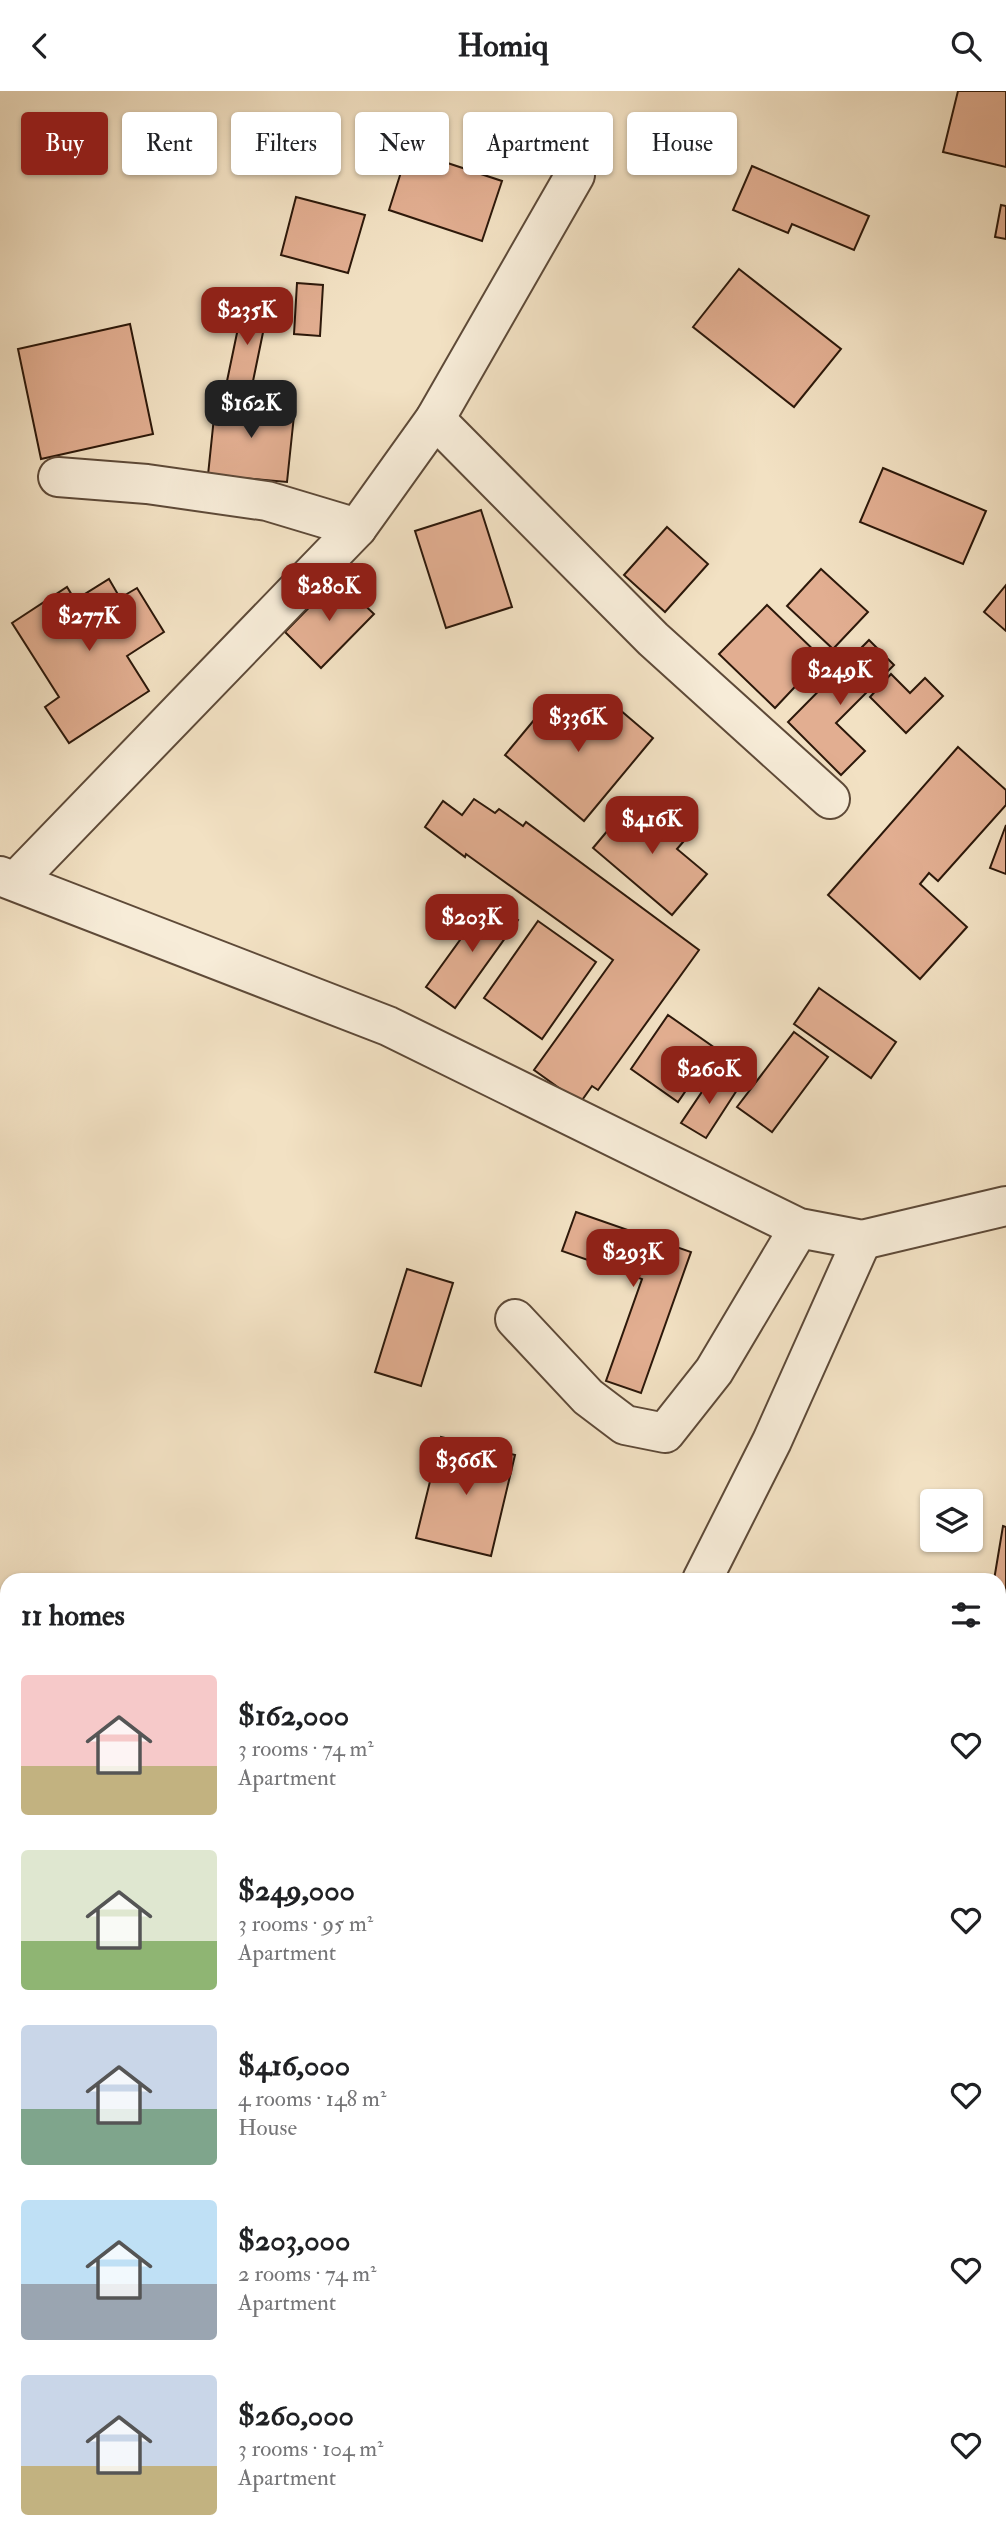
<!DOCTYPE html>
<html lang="en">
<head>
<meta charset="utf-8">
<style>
	:root { --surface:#fff; --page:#f2f2f2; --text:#202124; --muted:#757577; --accent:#8f2418 }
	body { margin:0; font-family:"IM FELL Double Pica",serif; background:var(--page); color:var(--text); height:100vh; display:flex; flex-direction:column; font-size:26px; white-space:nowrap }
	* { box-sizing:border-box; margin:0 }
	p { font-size:23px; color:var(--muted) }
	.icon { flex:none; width:38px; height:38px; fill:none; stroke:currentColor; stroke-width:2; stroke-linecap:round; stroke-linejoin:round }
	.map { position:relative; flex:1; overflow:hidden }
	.panel { position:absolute; left:0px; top:1482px; width:1006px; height:975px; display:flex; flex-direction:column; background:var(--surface); border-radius:21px 21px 0 0; box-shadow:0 2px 5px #0004 }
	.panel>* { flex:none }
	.top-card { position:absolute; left:21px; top:21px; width:964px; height:63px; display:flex; gap:14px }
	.buttons { position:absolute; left:920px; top:1398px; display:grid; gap:14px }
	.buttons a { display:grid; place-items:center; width:63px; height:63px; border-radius:7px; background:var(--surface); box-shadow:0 2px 5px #0004; font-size:35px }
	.price { position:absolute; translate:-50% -60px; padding:0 16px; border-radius:14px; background:var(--accent); color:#fff; font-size:23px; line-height:46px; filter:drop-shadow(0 2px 4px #0008) }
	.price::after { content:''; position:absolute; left:50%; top:42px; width:21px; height:16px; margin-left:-10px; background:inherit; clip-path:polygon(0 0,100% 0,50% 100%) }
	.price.on { background:#222; color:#fff }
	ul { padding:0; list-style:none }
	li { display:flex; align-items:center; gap:21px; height:175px; padding:0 21px }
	li span { display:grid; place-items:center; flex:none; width:196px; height:140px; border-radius:7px; color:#555 }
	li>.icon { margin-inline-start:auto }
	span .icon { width:84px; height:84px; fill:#fffc; stroke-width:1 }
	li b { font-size:30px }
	h2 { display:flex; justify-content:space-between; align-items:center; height:84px; padding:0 21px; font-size:30px }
	.chip { padding:0 24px; border-radius:7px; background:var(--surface); box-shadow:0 2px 5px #0004; font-size:24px; line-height:63px }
	.chip.on { background:var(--accent); color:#fff }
	header { display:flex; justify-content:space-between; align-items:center; height:91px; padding:0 21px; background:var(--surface); font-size:32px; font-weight:800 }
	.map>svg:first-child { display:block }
	.building { fill:#e2ae91; stroke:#2c180a; stroke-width:2 }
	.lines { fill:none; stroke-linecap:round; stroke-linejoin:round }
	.street-casing { stroke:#5e4a38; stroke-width:42 }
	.street { stroke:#f7ecd8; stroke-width:38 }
</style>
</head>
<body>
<header><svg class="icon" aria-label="back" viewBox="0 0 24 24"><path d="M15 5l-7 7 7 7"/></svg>Homiq<svg class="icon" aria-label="search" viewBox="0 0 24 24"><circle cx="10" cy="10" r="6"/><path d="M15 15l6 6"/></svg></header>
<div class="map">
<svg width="1006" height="2456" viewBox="0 0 1006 2456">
	<rect width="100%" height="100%" fill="#f2e1c3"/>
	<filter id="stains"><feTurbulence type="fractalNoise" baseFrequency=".00286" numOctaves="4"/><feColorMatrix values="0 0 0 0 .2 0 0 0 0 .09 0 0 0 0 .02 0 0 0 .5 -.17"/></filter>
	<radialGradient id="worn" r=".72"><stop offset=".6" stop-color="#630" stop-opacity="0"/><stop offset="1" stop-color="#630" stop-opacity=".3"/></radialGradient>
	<g class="building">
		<path d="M958 0H1006V76L943 61Z"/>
		<path d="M408 59 502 90 482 150 389 119Z"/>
		<path d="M752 75 869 125 854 159 792 133 788 142 733 119Z"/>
		<path d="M296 106 365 124 348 182 281 164Z"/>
		<path d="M1001 114 1006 115V148L995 146Z"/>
		<path d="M739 178 841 258 794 316 693 236Z"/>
		<path d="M297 192 323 194 320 245 294 243Z"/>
		<path d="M242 218 267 222 252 295 227 290Z"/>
		<path d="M130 233 153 343 41 368 18 258Z"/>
		<path d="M216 307 295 315 287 391 208 384Z"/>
		<path d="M883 377 986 420 963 473 860 431Z"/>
		<path d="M481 419 512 516 446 537 415 440Z"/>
		<path d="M667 436 708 473 665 521 624 484Z"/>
		<path d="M821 478 868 521 833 558 787 515Z"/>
		<path d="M109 488 120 507 137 497 164 541 127 565 149 600 69 652 45 616 59 606 12 532 67 496 75 509Z"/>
		<path d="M337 488 374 523 321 577 285 541Z"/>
		<path d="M1006 494V540L984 521Z"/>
		<path d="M767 514 822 567 775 617 719 563Z"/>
		<path d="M869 549 894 574 836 632 865 660 841 684 788 631Z"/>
		<path d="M891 583 910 602 925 587 943 605 906 642 870 606Z"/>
		<path d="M554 605 593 638 613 613 653 647 584 730 505 664Z"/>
		<path d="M958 656 1006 699V714L938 790 929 782 920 793 967 836 920 888 828 804Z"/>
		<path d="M474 708 495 722 499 718 523 735 526 731 699 859 598 999 592 995 580 1012 534 979 613 869 466 763 465 766 425 736 443 710 462 724Z"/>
		<path d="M630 713 649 729 659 717 690 743 677 758 707 783 672 824 593 757Z"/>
		<path d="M1006 734V783L990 777Z"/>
		<path d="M489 809 518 829 455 917 426 896Z"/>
		<path d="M538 830 596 871 542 948 484 907Z"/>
		<path d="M819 897 896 951 871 987 794 933Z"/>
		<path d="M668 924 715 957 678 1011 631 978Z"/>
		<path d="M794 941 828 966 772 1041 737 1016Z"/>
		<path d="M714 983 737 999 706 1047 681 1032Z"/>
		<path d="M576 1121 691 1161 641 1302 606 1290 642 1188 562 1160Z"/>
		<path d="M407 1178 453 1192 421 1295 375 1281Z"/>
		<path d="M441 1346 515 1364 491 1465 416 1447Z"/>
		<path d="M1003 1435 1006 1436V1525L999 1524V1489H994Z"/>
		<path d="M0 2353 7 2359V2408L0 2417Z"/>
		<path d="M15 2450H86L82 2456H10Z"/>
		<path d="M118 2450H204L200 2456H114Z"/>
		<path d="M233 2450H281L286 2454 289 2450H297L304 2456H227Z"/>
	</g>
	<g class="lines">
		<g class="street-casing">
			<g id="street">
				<path d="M435 328 653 548 830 708"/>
				<path d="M58 386 147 393 267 410 357 437"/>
				<path d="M0 785 388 935 799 1137 862 1149 1006 1115"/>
				<path d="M16 790 357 437 435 328 575 84"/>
				<path d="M515 1228 588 1306 625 1334 665 1342 714 1280 799 1137"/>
				<path d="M702 1489 772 1350 862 1149"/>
				<path d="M999 1878 1006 1861"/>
				<path d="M0 2134 7 2129"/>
				<path d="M712 2456 715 2450"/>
			</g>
		</g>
		<use href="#street" class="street"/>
	</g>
	<rect width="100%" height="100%" filter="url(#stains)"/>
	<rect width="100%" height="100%" fill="url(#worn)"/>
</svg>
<div class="buttons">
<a><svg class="icon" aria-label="layers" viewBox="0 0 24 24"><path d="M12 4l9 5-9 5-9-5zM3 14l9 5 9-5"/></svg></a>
</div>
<b class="price" style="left:247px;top:256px">$235K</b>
<b class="price on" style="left:251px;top:349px">$162K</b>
<b class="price" style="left:329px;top:532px">$280K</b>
<b class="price" style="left:89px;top:562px">$277K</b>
<b class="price" style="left:840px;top:616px">$249K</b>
<b class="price" style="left:578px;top:663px">$336K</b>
<b class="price" style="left:652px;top:765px">$416K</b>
<b class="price" style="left:472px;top:863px">$203K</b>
<b class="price" style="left:709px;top:1015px">$260K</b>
<b class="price" style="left:633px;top:1198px">$293K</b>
<b class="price" style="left:466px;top:1406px">$366K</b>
<div class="top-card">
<a class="chip on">Buy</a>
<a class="chip">Rent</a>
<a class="chip">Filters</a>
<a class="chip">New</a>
<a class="chip">Apartment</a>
<a class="chip">House</a>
</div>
<section class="panel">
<h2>11 homes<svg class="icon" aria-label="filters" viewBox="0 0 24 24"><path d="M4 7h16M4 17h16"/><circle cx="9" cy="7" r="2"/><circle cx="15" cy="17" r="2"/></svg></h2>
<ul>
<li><span style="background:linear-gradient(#f6c9c9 65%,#c2b280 0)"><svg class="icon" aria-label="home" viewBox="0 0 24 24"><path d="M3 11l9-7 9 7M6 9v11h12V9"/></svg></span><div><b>$162,000</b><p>3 rooms · 74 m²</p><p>Apartment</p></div><svg class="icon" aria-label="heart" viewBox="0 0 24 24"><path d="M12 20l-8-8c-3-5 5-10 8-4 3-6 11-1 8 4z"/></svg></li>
<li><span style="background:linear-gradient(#dfe7d0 65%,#8fb573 0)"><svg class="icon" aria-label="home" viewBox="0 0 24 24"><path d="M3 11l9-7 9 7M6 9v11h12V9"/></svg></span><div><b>$249,000</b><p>3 rooms · 95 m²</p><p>Apartment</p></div><svg class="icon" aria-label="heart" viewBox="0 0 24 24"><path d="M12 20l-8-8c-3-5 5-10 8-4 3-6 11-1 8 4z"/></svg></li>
<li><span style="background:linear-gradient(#c9d6e8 60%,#7fa58c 0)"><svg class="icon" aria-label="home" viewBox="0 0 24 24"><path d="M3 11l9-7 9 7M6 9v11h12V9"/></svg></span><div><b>$416,000</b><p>4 rooms · 148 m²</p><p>House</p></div><svg class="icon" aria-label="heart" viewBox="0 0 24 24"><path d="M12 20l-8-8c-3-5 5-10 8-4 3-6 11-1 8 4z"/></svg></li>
<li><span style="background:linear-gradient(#bfe0f5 60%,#9aa5b1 0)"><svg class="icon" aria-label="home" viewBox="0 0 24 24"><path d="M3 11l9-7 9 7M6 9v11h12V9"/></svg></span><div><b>$203,000</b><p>2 rooms · 74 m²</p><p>Apartment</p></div><svg class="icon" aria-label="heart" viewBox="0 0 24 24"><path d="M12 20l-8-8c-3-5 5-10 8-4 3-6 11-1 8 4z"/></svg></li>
<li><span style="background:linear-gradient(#c9d6e8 65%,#c2b280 0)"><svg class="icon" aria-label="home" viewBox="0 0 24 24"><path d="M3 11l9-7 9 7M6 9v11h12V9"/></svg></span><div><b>$260,000</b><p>3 rooms · 104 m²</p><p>Apartment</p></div><svg class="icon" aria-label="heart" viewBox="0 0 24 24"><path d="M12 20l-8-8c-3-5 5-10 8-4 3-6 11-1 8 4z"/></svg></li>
</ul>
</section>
</div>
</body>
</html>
